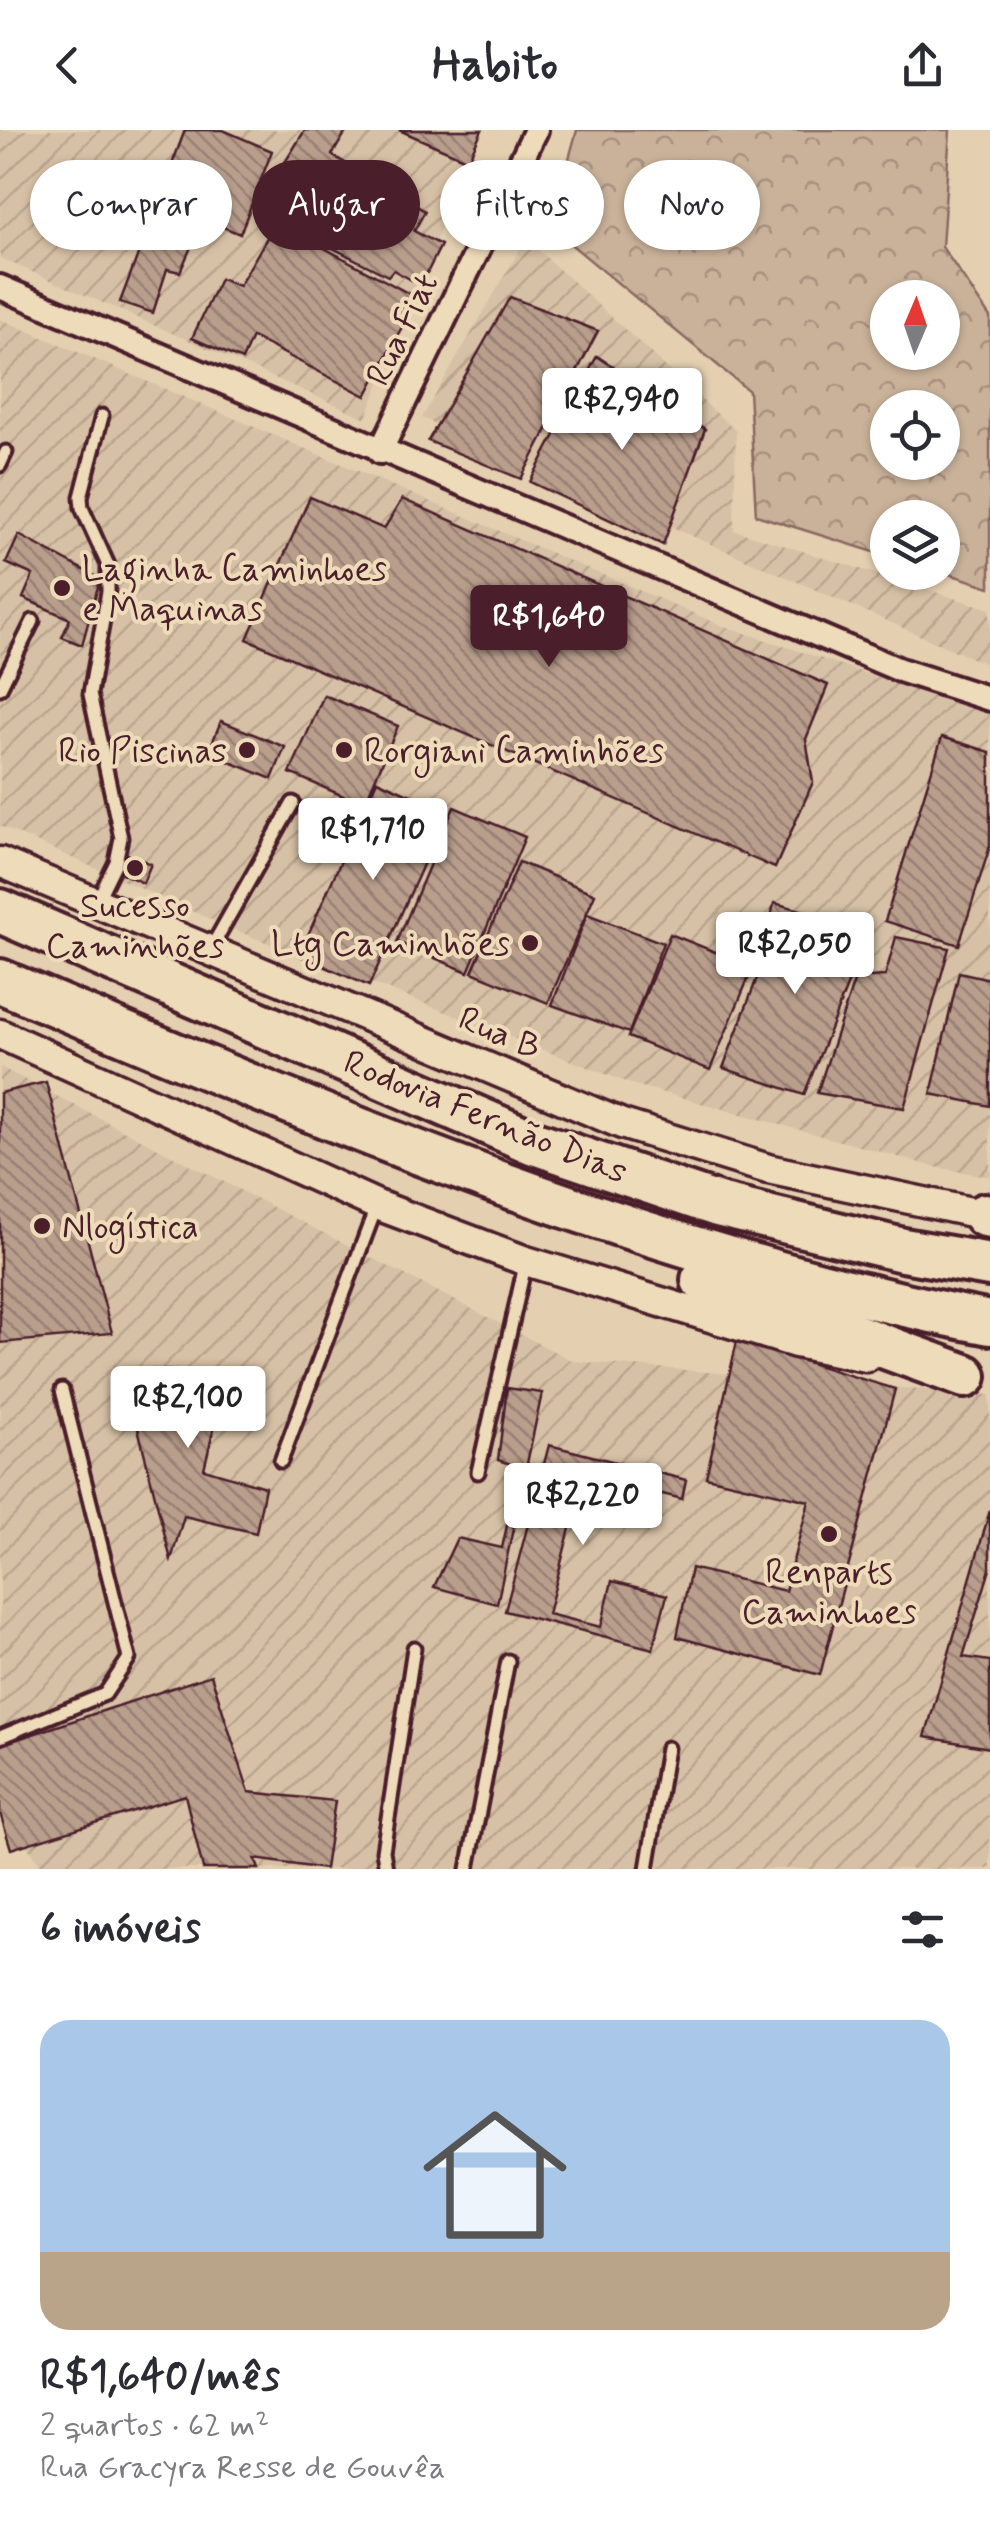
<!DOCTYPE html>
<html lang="pt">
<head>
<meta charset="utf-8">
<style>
	:root { --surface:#fff; --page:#f7f7f7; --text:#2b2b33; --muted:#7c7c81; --line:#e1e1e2; --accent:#4a1f2b }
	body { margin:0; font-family:Mynerve,sans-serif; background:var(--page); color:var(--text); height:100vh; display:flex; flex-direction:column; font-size:38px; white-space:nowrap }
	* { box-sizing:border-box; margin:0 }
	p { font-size:32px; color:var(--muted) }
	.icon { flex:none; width:55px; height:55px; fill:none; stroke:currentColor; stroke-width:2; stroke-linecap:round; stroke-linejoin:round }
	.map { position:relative; height:1739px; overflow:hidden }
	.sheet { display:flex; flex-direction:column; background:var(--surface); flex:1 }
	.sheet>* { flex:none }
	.guide { position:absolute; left:30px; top:30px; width:930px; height:90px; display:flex; gap:20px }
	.needle { width:65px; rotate:2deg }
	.tools { position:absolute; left:870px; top:150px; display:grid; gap:20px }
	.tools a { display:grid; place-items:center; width:90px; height:90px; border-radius:50%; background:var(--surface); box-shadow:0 2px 8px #0004; font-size:50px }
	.price { position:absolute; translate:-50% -85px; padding:0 22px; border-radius:10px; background:#fff; color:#222; font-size:32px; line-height:65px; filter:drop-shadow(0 2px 5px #0008) }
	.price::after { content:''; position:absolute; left:50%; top:60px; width:30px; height:22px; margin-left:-15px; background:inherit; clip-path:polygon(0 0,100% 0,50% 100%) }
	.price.on { background:var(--accent); color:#fff }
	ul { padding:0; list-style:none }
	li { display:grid; align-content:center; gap:20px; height:530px; padding:0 40px }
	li+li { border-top:2px solid var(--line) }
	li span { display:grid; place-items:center; height:310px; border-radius:30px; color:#555 }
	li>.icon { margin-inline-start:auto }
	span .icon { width:180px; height:180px; fill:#fffc; stroke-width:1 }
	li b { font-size:42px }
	h2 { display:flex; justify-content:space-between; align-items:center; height:120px; padding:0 40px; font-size:42px }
	.pill { padding:0 35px; border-radius:45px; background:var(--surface); box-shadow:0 2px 8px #0004; font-size:35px; line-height:90px }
	.pill.on { background:var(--accent); color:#fff }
	header { display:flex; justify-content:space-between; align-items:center; height:130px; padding:0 40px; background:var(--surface); font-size:45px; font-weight:800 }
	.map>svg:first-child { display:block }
	.industrial { fill:url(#industrial-furrows) }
	.forest { fill:url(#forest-crowns); stroke:#8a6862; stroke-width:2.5; fill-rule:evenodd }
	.building { fill:url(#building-back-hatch); stroke:#4a1f2b; stroke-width:2.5 }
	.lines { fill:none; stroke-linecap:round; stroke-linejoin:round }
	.service-casing { stroke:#4a1f2b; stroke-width:19 }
	.minor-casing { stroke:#4a1f2b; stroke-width:30 }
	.tertiary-casing { stroke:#4a1f2b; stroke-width:35 }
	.motorway-casing { stroke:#4a1f2b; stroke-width:50 }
	.service { stroke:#eedbb9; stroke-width:11 }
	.minor { stroke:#eedbb9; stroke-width:22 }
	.tertiary { stroke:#eedbb9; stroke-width:28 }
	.motorway { stroke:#eedbb9; stroke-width:42 }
	.poi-dot { fill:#4a1f2b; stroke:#eedbb9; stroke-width:4 }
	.labels { text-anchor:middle; stroke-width:8; stroke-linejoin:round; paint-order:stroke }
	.street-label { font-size:35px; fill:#4a1f2b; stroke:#eedbb9 }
	.poi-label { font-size:35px; fill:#4a1f2b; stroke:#eedbb9; text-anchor:start }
</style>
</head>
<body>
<header><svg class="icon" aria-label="back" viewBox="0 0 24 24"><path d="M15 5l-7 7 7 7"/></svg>Habito<svg class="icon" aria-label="share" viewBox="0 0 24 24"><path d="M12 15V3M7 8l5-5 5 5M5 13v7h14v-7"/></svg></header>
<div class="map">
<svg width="990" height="1739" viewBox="0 0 990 1739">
	<defs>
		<pattern id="industrial-furrows" width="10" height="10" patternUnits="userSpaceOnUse" patternTransform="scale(2.5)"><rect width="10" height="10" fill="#d7c1a6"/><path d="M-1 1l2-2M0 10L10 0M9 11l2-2" fill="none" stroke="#baa58f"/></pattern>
		<pattern id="forest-crowns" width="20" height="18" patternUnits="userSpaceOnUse" patternTransform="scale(2.5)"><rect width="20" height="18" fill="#cab29a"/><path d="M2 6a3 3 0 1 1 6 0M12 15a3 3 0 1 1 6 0" fill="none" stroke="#a6907e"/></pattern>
		<pattern id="building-back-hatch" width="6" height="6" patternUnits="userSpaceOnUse" patternTransform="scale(2.5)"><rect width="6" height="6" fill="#b99e8c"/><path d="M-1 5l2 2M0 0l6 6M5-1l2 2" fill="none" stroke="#988073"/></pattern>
	</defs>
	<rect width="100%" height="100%" fill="#e4d0b1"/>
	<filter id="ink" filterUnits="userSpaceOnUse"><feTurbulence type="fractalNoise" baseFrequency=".01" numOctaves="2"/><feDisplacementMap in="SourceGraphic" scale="20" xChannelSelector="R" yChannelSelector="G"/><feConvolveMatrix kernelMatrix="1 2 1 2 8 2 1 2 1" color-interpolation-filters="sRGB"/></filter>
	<g filter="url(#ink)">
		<g class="industrial">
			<path d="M0 0H479L366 288 0 128Z"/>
			<path d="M526 109 736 301 734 400 990 479V536L422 288Z"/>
			<path d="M0 189 721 495 990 585V1047L935 1037 631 954 232 799 0 696Z"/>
			<path d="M0 937 573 1231 990 1265V1739H44L0 1679Z"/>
		</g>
		<path class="forest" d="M577 0H950L942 117 990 187V457L943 442 942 388H888L887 426 756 385 749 261 550 97ZM888 168H942V222H888ZM888 278H942V332H888Z"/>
		<g class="building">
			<path d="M185 0H223L272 21 240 104 192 84 183 115 191 117 180 142 167 139 153 183 120 172Z"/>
			<path d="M305 0H347L332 25 425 81 414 101 441 115 421 155 393 140 388 146 256 79Z"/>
			<path d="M399 0H482L468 30Z"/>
			<path d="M276 92 417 168 366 266 252 207 242 230 192 208 220 149 239 156Z"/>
			<path d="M510 167 598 201 521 349 428 311Z"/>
			<path d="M597 226 705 299 663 415 530 352Z"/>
			<path d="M310 367 384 399 402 369 828 555 806 609 813 652 775 738 247 509Z"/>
			<path d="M19 405 100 449 82 515 62 507 70 489 23 468 33 445 6 433Z"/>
			<path d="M324 565 398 596 364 675 290 643Z"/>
			<path d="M221 591 285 617 272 649 208 623Z"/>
			<path d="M942 607 990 622V716L959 815 885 791Z"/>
			<path d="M377 650 447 681 369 856 299 825Z"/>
			<path d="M454 677 525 707 468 842 397 812Z"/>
			<path d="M127 724 151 734 143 753 119 742Z"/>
			<path d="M519 732 595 764 548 873 472 842Z"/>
			<path d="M774 773 870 798 804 965 723 938 760 840Z"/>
			<path d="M587 784 663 813 629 903 552 875Z"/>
			<path d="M670 804 753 837 710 940 628 907Z"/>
			<path d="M896 807 949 818 904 978 817 963 855 848 885 846Z"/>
			<path d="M959 842 990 849V976L931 964Z"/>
			<path d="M46 952 112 1203 0 1213V963Z"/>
			<path d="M737 1211 895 1259 820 1545 677 1507 691 1438 785 1461 809 1371 706 1347Z"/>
			<path d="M123 1238 227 1244 204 1339 265 1357 256 1403 184 1386 171 1430Z"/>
			<path d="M507 1258 542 1263 497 1474 434 1457 457 1408 502 1418 520 1337 498 1330Z"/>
			<path d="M549 1315 686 1350 682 1369 584 1344 548 1484 601 1497 612 1451 667 1465 653 1519 505 1481Z"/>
			<path d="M990 1380V1439L963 1527 990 1531V1618L925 1607Z"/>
			<path d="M211 1545 249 1662 335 1671 325 1739 255 1729 259 1739H203L185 1665 11 1719 0 1683V1615Z"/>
		</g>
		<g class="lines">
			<g class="service-casing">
				<g id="service">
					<path d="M0 335 6 322"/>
					<path d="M0 558 33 491"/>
					<path d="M96 773 116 732 121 708 90 564 108 462V435L82 378 81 367 102 286"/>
					<path d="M210 820 293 673"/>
					<path d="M281 1331 377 1075"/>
					<path d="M478 1342 526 1131"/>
					<path d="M0 1607 105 1564 129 1528 62 1260"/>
					<path d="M386 1739 383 1721 414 1518"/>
					<path d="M468 1739 508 1531"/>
					<path d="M647 1739 667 1618"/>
				</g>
			</g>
			<g class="minor-casing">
				<g id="minor">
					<path d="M0 157 900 540 990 569"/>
					<path d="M380 322 536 0"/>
				</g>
			</g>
			<g class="tertiary-casing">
				<g id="tertiary">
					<path d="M0 732 622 994 768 1039 990 1086"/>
					<path d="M0 904 377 1075 526 1131 796 1213 866 1227"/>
				</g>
			</g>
			<g class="motorway-casing">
				<g id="motorway">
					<path d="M0 781 532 1012 718 1075 903 1120 990 1135"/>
					<path d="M0 851C322 987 645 1126 990 1193"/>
					<path d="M985 1085 990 1086"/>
					<path d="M703 1150 965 1246"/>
				</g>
			</g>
			<use href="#service" class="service"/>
			<use href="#minor" class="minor"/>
			<use href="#tertiary" class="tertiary"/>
			<use href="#motorway" class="motorway"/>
		</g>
	</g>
	<g class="poi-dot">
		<circle cx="62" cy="458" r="10"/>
		<circle cx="247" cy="620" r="10"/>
		<circle cx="344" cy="620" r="10"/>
		<circle cx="135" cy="738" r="10"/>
		<circle cx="530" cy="813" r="10"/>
		<circle cx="42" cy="1096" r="10"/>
		<circle cx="829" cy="1404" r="10"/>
	</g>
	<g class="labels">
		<g class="street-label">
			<text transform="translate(401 199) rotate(-64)" y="12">Rua Fiat</text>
			<text transform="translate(500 902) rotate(23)" y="12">Rua B</text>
			<text transform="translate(486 986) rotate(22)" y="12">Rodovia Fernão Dias</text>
		</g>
		<g class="poi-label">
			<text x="82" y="450">Laginha Caminhoes<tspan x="82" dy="40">e Maquinas</tspan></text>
			<text x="227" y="632" text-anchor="end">Rio Piscinas</text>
			<text x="364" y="632">Rorgiani Caminhões</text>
			<text x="135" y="787" text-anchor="middle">Sucesso<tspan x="135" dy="40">Caminhões</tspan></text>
			<text x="510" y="825" text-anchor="end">Ltg Caminhões</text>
			<text x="62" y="1108">Nlogística</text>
			<text x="829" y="1453" text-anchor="middle">Renparts<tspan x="829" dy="40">Caminhoes</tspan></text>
		</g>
	</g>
</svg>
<div class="tools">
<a><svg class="needle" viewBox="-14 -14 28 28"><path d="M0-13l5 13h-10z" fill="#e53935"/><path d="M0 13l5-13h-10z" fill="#7c7c81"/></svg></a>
<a><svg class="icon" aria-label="locate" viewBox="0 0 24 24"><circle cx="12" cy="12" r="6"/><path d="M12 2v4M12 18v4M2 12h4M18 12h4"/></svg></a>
<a><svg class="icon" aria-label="layers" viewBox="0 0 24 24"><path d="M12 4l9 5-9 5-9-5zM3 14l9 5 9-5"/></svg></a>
</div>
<b class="price" style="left:622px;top:323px">R$2,940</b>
<b class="price on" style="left:549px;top:540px">R$1,640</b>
<b class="price" style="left:373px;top:753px">R$1,710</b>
<b class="price" style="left:795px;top:867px">R$2,050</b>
<b class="price" style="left:188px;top:1321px">R$2,100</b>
<b class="price" style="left:583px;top:1418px">R$2,220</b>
<div class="guide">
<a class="pill">Comprar</a>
<a class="pill on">Alugar</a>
<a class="pill">Filtros</a>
<a class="pill">Novo</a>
</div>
</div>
<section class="sheet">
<h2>6 imóveis<svg class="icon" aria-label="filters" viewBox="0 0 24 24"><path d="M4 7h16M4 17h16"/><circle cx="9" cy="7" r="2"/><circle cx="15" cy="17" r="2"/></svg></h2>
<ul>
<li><span style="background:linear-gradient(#a9c7e8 75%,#b9a48a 0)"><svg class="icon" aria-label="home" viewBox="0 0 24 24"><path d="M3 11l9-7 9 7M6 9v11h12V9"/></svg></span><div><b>R$1,640/mês</b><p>2 quartos · 62 m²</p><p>Rua Gracyra Resse de Gouvêa</p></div></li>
</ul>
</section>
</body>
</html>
